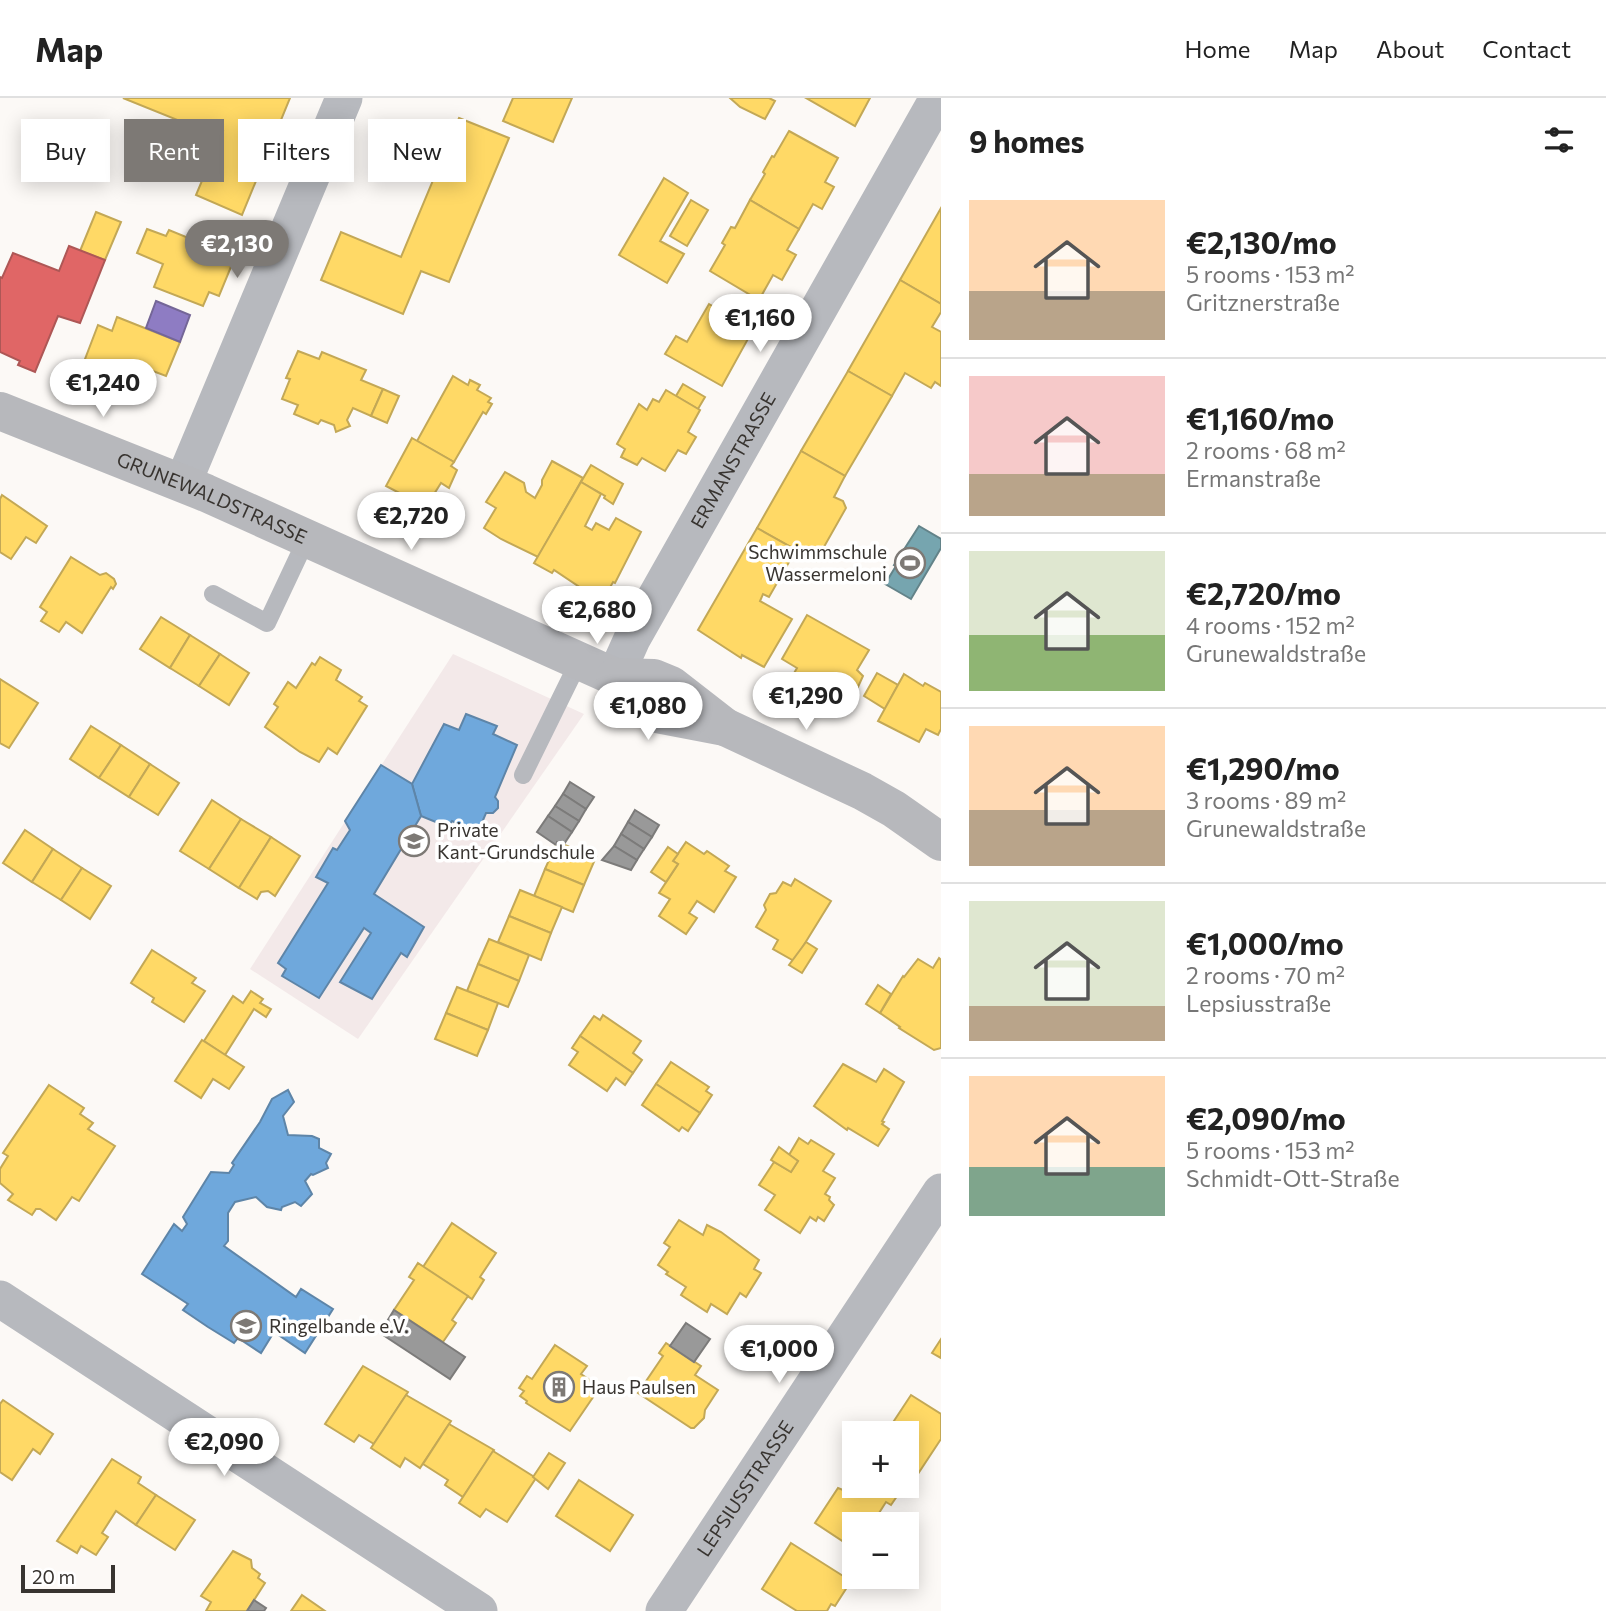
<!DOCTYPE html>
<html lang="en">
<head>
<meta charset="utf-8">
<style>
	:root { --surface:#fff; --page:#f6f6f6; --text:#222; --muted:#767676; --line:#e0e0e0; --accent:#7d7975 }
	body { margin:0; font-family:Commissioner,sans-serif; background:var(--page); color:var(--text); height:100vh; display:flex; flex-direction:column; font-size:26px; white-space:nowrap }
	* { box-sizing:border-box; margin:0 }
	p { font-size:23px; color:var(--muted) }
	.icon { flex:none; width:38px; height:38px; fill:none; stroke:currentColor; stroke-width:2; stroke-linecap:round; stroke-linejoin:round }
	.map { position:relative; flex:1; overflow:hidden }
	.details { display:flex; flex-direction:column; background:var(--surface); width:665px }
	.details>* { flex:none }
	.banner { position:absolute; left:21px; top:21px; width:665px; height:63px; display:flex; gap:14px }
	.tools { position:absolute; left:842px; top:1323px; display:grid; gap:14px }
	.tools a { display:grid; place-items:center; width:77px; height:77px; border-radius:0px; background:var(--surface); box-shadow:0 4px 18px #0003; font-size:35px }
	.scale { position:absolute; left:21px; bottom:18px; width:94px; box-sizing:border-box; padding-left:7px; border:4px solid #383430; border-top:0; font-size:19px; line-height:24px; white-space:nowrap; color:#383430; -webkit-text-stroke:5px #fff; paint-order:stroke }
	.price { position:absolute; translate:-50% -60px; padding:0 16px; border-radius:24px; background:#fff; color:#222; font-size:23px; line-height:46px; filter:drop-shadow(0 2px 4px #0008) }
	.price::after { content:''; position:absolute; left:50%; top:42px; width:21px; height:16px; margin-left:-10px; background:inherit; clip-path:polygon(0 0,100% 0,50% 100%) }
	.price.selected { background:var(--accent); color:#fff }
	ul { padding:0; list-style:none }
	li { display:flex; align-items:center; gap:21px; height:175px; padding:0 28px }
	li+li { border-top:2px solid var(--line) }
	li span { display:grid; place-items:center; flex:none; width:196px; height:140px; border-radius:0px; color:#555 }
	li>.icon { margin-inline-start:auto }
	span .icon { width:84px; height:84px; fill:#fffc; stroke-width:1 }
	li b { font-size:30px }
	h2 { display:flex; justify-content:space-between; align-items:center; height:84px; padding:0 28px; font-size:30px }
	.tag { padding:0 24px; border-radius:0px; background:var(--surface); box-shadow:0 4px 18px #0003; font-size:24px; line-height:63px }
	.tag.selected { background:var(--accent); color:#fff }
	header { display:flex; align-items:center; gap:42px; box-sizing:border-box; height:98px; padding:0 35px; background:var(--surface); border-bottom:2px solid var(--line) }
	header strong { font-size:33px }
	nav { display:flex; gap:38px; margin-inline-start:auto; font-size:24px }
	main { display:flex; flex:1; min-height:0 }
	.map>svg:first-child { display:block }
	.education { fill:#f3e9e9 }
	.homes { fill:#ffd966; stroke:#c3a856; stroke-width:2 }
	.shops { fill:#e06666; stroke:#ae5756; stroke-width:2 }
	.offices { fill:#8e7cc3; stroke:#746697; stroke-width:2 }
	.schools { fill:#6fa8dc; stroke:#5e85a8; stroke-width:2 }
	.public { fill:#76a5af; stroke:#638389; stroke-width:2 }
	.industry { fill:#999; stroke:#7c7b7a; stroke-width:2 }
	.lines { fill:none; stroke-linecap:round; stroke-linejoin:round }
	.lane { stroke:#b7b9be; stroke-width:18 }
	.street { stroke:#b7b9be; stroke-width:37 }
	.secondary { stroke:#b7b8bc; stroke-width:38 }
	.labels { text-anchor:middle; stroke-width:7; stroke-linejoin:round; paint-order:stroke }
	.street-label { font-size:19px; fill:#383430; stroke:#fff }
	.poi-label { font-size:19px; fill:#383430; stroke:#fff; text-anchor:start }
</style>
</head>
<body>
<header>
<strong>Map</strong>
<nav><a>Home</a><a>Map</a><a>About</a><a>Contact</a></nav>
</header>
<main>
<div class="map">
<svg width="941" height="1513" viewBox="0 0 941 1513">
	<rect width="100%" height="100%" fill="#fcf9f6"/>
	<path class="education" d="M453 556 584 616 358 941 250 871Z"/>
	<g class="homes">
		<path d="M123 0H290L242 117 196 97 223 33 204 25 202 32Z"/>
		<path d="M513 0H572L553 44 503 23Z"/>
		<path d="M730 0H769L775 3 765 21 740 9Z"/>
		<path d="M806 0H870L855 28Z"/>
		<path d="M459 20 509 40 449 184 421 173 403 216 321 182 341 134 401 159Z"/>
		<path d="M789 33 838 60 825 84 834 89 822 111 813 106 799 131 750 102 765 76 763 74 772 58 774 59Z"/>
		<path d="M664 80 688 95 660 143 684 156 667 185 619 157Z"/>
		<path d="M691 102 708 112 687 148 670 138Z"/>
		<path d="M750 102 799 131 787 152 796 157 782 182 773 177 759 202 710 173 725 147 722 145 731 129 735 130Z"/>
		<path d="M941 110V206L900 182Z"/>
		<path d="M96 114 121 124 105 162 80 153Z"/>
		<path d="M147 131 166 138 169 132 235 159 219 198 209 194 203 208 154 189 163 166 137 155Z"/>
		<path d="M900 182 941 206V214L932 229 941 234V288L935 284 931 290 905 275 892 298 848 273Z"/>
		<path d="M709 206 736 221 731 229 749 239 722 288 665 256 676 238 687 244Z"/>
		<path d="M117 219 180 244 166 278 153 273 143 298 125 291 128 283 96 271 95 274 82 269 98 227 112 233Z"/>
		<path d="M298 253 319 261 322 254 366 272 361 282 383 291 371 318 353 310 347 322 350 328 336 334 334 327 321 322 318 326 294 316 298 307 282 301 290 281 286 280Z"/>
		<path d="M848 273 892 298 845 378 801 353Z"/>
		<path d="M453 278 468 287 470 282 480 287 477 292 491 300 488 304 492 306 486 316 483 314 454 364 417 343Z"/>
		<path d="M683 286 705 299 698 311 676 298Z"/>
		<path d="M383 291 399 298 387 325 371 318Z"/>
		<path d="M666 292 700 312 688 334 696 339 686 356 678 352 665 373 642 360 637 367 621 359 625 351 617 346 639 306 647 312 653 301 659 304Z"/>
		<path d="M412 340 454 364 451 368 457 372 449 390 441 385 426 409 386 388Z"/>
		<path d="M801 353 845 378 834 399 843 403 846 410 816 463 757 430Z"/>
		<path d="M552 363 583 380 538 459 501 441 484 430 496 410 486 404 505 374 524 385 526 394 535 400 542 387V382Z"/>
		<path d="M591 367 623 386 613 406 604 400 605 398 581 384Z"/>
		<path d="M581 384 601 396 585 428 592 432 596 425 609 432 616 420 641 434 615 485 613 484 602 504 554 472 552 475 534 465Z"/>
		<path d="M2 397 47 428 36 445 26 439 11 461 0 454V401Z"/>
		<path d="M757 430 796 452 769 499 763 496 760 503 792 521 764 569 742 557 741 560 698 532Z"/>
		<path d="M71 459 100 477 106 475 114 481 116 486 113 491 111 489 82 535 66 524 59 534 41 523 47 514 40 509Z"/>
		<path d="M807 517 869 552 857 572 863 578 858 589 850 586 837 608 790 582 797 570 782 561Z"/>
		<path d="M161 519 190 537 170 570 140 551Z"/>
		<path d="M190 537 220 556 199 588 170 570Z"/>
		<path d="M220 556 249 575 229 607 199 588Z"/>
		<path d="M320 559 341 572 336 582 362 599 359 603 367 608 337 656 328 650 319 664 300 654 265 629 278 609 274 606 288 584 296 590 312 565 315 567Z"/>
		<path d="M877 575 898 587 885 611 864 598Z"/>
		<path d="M904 576 923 588 925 585 941 594V631L938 637 926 631 919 644 878 623Z"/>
		<path d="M0 581 38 605 9 650 0 645Z"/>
		<path d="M91 628 121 647 99 680 70 661Z"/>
		<path d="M121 647 150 666 129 699 99 680Z"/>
		<path d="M150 666 179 685 158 717 129 699Z"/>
		<path d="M212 702 241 721 209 771 180 753Z"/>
		<path d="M241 721 271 739 239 790 209 771Z"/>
		<path d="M25 732 53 751 32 784 3 765Z"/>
		<path d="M271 739 300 758 275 798 268 793 261 794 257 801 239 790Z"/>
		<path d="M557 744 596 759 584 787 545 771Z"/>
		<path d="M686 744 704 756 707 753 729 768 725 773 736 779 714 814 697 803 689 815 697 820 686 836 659 818 670 801 659 795 678 766 673 763Z"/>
		<path d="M668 749 678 756 673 763 678 766 666 784 651 774Z"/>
		<path d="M53 751 82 770 61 802 32 784Z"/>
		<path d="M82 770 111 788 90 821 61 802Z"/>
		<path d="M545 771 584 787 573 814 534 798Z"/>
		<path d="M795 781 831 803 794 863 773 851 778 842 756 829 766 812 764 807 770 796 776 795 783 784 791 788Z"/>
		<path d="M520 792 562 809 551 835 509 818Z"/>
		<path d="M509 818 551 835 541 862 498 844Z"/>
		<path d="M489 841 529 857 519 883 478 866Z"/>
		<path d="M806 844 817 851 802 875 789 867Z"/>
		<path d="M152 852 196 880 192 885 205 893 184 924 152 904 154 900 131 885Z"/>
		<path d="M939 860 941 862V950L934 952 899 930 900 929 880 915 903 878 904 879 918 861 933 870Z"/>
		<path d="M478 866 519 883 508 909 467 893Z"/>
		<path d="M878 887 891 896 880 915 866 906Z"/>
		<path d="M457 889 498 905 488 932 446 915Z"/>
		<path d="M251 893 263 901 260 905 271 911 266 919 254 911 225 957 204 943 233 898 243 905Z"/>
		<path d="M446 915 488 932 477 958 435 941Z"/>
		<path d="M603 917 641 943 633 955 642 962 633 975 580 938 594 918 600 922Z"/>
		<path d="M580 938 633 975 625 987 616 980 607 993 569 967 578 954 572 950Z"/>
		<path d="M202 942 244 969 229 991 213 981 201 1000 175 983Z"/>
		<path d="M671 964 709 989 706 993 712 997 700 1015 656 986Z"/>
		<path d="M843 966 876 984 884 971 904 984 882 1023 884 1024 882 1026 889 1031 878 1048 848 1030 847 1032 814 1008Z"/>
		<path d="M656 986 700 1015 688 1033 682 1029 679 1033 642 1007Z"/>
		<path d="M49 987 84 1010 80 1016 93 1025 88 1031 115 1048 79 1103 72 1099 56 1122 40 1111H36L32 1117 8 1102 13 1096 0 1085V1071L8 1058 3 1055Z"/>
		<path d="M799 1040 808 1046 811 1042 834 1056 823 1073 835 1080 825 1096 830 1099 829 1102 834 1107 824 1123 818 1119 816 1123 810 1119 800 1135 765 1112 775 1097 759 1087 774 1064 791 1074 798 1063 789 1057Z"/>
		<path d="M779 1049 798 1063 791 1074 771 1062Z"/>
		<path d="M679 1122 703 1137 707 1127 721 1134 759 1162 754 1171 761 1175 746 1199 740 1195 727 1216 711 1206 707 1214 681 1197 686 1189 666 1176 668 1174 658 1167 670 1149 664 1145Z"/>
		<path d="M452 1125 496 1155 480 1179 484 1182 472 1201 423 1169Z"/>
		<path d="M418 1165 468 1198 452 1222 456 1225 443 1244 394 1212 414 1182 409 1179Z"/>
		<path d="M941 1241V1260L932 1255Z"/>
		<path d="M666 1245 701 1268 695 1277 718 1292 705 1312 704 1320 694 1330H691L638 1295 663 1258 659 1255Z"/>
		<path d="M555 1247 587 1268 581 1276 600 1289 570 1333 526 1305 527 1303 520 1298 524 1293 519 1290 527 1278 532 1281Z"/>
		<path d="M363 1268 408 1294 374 1346 359 1337 354 1344 325 1326Z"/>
		<path d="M406 1297 451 1323 420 1370 405 1360 400 1369 371 1350Z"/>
		<path d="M911 1297 941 1316V1341L906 1394 902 1391 891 1407 886 1404 872 1426 865 1424 864 1426H854V1441L850 1448 815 1425 838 1390 843 1392 854 1375V1388H906V1335H886Z"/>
		<path d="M3 1302 53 1336 40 1356 33 1351 12 1382 0 1374V1306Z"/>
		<path d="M449 1326 494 1352 463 1399 445 1387 448 1382 423 1366Z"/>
		<path d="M493 1353 536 1380 507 1424 486 1411 480 1419 459 1405Z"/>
		<path d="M549 1355 565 1365 548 1391 533 1379Z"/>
		<path d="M112 1361 141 1379 138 1385 156 1397 136 1427 116 1413 102 1435 108 1439 96 1457 81 1448 77 1455 57 1443Z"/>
		<path d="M579 1382 633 1417 610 1453 556 1418Z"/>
		<path d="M156 1397 195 1422 175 1452 136 1427Z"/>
		<path d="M791 1445 851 1483 835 1508 831 1506 827 1513H797L762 1491Z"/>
		<path d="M233 1453 251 1462 252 1470 260 1476 258 1480 265 1485 247 1513H206L211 1504 201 1498Z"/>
		<path d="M302 1497 325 1513H291Z"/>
	</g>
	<path class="shops" d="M69 148 105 162 80 225 58 218 35 274 18 267 20 263 0 254V179L2 180 13 155 59 173Z"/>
	<path class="offices" d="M156 203 190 217 180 244 146 230Z"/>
	<g class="schools">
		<path d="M466 616 497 628 493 636 517 647 495 699 498 703V710L493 715H486L478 734 452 723 448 729 421 718 412 686 444 626 459 632Z"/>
		<path d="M381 667 412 686 421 718 374 796 424 829 407 859 401 855 372 901 340 884 371 835 364 830 319 900 282 878 286 871 278 865 328 785 316 779 333 750 337 752 350 732 345 723Z"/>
		<path d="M288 992 294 1004 283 1018 288 1037 312 1038 319 1041V1050L331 1056 326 1065 328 1070 313 1077 311 1076 305 1083 312 1096 301 1108 295 1104 282 1109 281 1112 267 1109 256 1099 235 1104 228 1115V1143L224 1148 296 1199 301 1191 333 1211 305 1255 274 1234 261 1255 238 1240 234 1245 208 1229 183 1212 188 1206 142 1176 174 1126 182 1133 187 1126 183 1119 211 1074 229 1075 234 1067 232 1065 260 1024 272 1001Z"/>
	</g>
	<path class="public" d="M919 428 941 441V450L911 501 885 486 896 468 894 467Z"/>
	<g class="industry">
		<path d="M570 684 594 699 586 711 563 696Z"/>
		<path d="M563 696 586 711 579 723 555 708Z"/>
		<path d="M555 708 579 723 572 734 548 718Z"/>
		<path d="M635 712 659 727 652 739 628 724Z"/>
		<path d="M548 718 572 734 564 746 557 744 556 747 537 734Z"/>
		<path d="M628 724 652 739 644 751 621 736Z"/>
		<path d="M621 736 644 751 637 762 614 748Z"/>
		<path d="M614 748 637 762 631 772 602 762Z"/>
		<path d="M394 1212 465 1259 450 1281 380 1235Z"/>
		<path d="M686 1225 710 1241 694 1264 670 1248Z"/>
		<path d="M254 1502 266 1510 264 1513H247Z"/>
	</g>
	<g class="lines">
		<g class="lane">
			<path d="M213 496 267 525 307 440"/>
			<path d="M523 677 579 563"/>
		</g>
		<g class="street">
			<path d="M183 385 344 0"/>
			<path id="s1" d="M615 579 632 541 938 0"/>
			<path d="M0 1201 479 1513"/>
			<path id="s2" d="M664 1513 941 1094"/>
		</g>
		<g class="secondary">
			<path id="s3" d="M0 313 206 395 615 579 641 608 657 616 725 629"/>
			<path d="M615 579 654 580 671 587 725 629 862 693 894 711 941 744"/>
		</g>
	</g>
	<defs>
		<g id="stadium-ring" transform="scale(1.575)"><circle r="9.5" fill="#fff" stroke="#7d7975" stroke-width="1.5"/><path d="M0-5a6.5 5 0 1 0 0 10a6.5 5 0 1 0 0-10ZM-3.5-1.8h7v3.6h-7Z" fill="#7d7975"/></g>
		<g id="school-ring" transform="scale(1.575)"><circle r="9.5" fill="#fff" stroke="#7d7975" stroke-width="1.5"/><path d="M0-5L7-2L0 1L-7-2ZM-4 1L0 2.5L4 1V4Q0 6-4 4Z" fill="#7d7975"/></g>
		<g id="building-ring" transform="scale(1.575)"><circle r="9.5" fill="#fff" stroke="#7d7975" stroke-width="1.5"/><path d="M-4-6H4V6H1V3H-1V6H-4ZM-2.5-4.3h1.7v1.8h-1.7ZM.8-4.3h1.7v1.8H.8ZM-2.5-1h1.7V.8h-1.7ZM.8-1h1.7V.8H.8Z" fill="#7d7975"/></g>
	</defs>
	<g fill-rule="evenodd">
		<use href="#stadium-ring" x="910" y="465"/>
		<use href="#school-ring" x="414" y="743"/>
		<use href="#school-ring" x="246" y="1228"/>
		<use href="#building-ring" x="559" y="1289"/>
	</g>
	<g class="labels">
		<g class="street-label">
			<text dy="7" stroke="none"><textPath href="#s1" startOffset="247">ERMANSTRASSE</textPath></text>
			<text dy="7" stroke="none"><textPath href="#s3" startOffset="229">GRUNEWALDSTRASSE</textPath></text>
			<text dy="7" stroke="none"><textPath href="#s2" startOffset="147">LEPSIUSSTRASSE</textPath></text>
		</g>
		<g class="poi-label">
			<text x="887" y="461" text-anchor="end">Schwimmschule<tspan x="887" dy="22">Wassermeloni</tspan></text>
			<text x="437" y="739">Private<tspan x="437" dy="22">Kant-Grundschule</tspan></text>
			<text x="269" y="1235">Ringelbande e.V.</text>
			<text x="582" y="1296">Haus Paulsen</text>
		</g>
	</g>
</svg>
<div class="tools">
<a>+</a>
<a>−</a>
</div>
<div class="scale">20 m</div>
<b class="price selected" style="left:237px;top:182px">€2,130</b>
<b class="price" style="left:760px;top:256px">€1,160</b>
<b class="price" style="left:103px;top:321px">€1,240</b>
<b class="price" style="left:411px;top:454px">€2,720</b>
<b class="price" style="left:597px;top:548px">€2,680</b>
<b class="price" style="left:806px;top:634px">€1,290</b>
<b class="price" style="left:648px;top:644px">€1,080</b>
<b class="price" style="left:779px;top:1287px">€1,000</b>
<b class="price" style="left:224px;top:1380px">€2,090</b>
<div class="banner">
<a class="tag">Buy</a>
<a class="tag selected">Rent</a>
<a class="tag">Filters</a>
<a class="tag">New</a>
</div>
</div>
<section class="details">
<h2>9 homes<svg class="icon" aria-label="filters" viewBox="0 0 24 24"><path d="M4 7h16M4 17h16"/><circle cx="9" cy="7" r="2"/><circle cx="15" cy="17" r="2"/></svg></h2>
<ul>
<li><span style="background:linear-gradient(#ffd9b3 65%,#b9a48a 0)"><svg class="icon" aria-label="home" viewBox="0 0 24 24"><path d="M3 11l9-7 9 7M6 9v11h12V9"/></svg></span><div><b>€2,130/mo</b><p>5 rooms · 153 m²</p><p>Gritznerstraße</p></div></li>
<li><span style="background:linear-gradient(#f6c9c9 70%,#b9a48a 0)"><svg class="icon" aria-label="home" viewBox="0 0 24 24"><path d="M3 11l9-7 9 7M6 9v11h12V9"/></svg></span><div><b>€1,160/mo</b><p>2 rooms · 68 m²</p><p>Ermanstraße</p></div></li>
<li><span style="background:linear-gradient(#dfe7d0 60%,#8fb573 0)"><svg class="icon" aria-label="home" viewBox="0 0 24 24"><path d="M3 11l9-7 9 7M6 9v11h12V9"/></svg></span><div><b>€2,720/mo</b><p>4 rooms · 152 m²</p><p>Grunewaldstraße</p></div></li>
<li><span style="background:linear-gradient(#ffd9b3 60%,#b9a48a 0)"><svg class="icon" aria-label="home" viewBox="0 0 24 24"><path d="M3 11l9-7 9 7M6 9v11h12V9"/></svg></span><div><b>€1,290/mo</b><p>3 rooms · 89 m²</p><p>Grunewaldstraße</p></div></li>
<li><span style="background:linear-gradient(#dfe7d0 75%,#b9a48a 0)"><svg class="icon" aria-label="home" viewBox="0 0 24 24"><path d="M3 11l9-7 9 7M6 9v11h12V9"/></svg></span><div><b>€1,000/mo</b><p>2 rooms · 70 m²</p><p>Lepsiusstraße</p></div></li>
<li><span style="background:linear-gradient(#ffd9b3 65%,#7fa58c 0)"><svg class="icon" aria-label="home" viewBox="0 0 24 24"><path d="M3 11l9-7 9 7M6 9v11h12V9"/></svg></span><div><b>€2,090/mo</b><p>5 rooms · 153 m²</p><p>Schmidt-Ott-Straße</p></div></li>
</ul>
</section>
</main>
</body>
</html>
